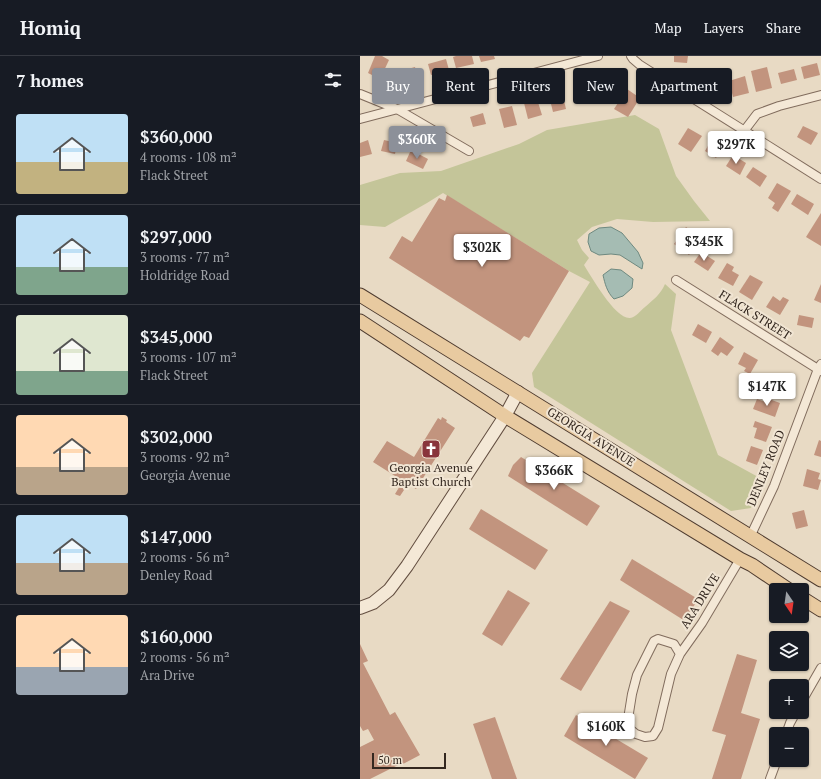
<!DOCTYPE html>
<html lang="en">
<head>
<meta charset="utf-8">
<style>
	:root { --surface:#171b24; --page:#242831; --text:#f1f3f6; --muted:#9ea1a6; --line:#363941; --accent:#8c9099 }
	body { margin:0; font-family:"PT Serif",serif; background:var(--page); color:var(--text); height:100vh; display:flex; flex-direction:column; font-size:15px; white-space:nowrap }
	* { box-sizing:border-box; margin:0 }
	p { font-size:13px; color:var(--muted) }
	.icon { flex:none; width:22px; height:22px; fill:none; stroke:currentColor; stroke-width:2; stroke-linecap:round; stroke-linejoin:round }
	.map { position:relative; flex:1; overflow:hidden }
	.side { display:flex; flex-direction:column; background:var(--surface); width:360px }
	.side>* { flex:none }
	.guide { position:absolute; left:12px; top:12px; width:380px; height:36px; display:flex; gap:8px }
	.needle { width:26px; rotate:167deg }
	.buttons { position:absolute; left:409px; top:527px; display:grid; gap:8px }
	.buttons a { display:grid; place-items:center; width:40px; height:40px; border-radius:4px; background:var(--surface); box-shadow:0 1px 3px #0004; font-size:20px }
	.scale { position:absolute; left:12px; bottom:10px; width:74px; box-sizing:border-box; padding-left:4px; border:2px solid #33271f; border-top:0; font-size:11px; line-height:14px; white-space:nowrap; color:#33271f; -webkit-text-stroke:3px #f1e5d3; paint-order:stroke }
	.price { position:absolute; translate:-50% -34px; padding:0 9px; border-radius:4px; background:#fff; color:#222; font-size:13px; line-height:26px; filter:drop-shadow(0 1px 2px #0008) }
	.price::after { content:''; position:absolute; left:50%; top:24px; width:12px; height:9px; margin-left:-6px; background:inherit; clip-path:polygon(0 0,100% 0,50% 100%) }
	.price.active { background:var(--accent); color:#fff }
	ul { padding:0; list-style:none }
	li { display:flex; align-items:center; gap:12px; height:100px; padding:0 16px }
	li+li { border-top:1px solid var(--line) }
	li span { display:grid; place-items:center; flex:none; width:112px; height:80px; border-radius:4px; color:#555 }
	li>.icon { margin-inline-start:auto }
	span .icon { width:48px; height:48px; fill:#fffc; stroke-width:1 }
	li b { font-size:17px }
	h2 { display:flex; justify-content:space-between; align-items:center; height:48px; padding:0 16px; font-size:17px }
	.chip { padding:0 14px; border-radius:4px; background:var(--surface); box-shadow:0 1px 3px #0004; font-size:14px; line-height:36px }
	.chip.active { background:var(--accent); color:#fff }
	header { display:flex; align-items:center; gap:24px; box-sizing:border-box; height:56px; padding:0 20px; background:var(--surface); border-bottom:1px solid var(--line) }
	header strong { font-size:19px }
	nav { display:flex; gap:22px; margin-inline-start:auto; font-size:14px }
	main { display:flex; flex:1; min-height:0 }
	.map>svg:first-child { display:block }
	.green { fill:#c4c599 }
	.water { fill:#a5bcb3; stroke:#6e8980 }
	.building { fill:#c2947e }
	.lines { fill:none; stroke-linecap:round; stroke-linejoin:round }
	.street-casing { stroke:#816c5d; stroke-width:10 }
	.secondary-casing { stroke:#634e40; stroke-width:14 }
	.primary-casing { stroke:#4f3c30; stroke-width:15 }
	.street { stroke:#f4e8d6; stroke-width:8 }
	.secondary { stroke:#f4e8d6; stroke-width:12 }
	.primary { stroke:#e8caa0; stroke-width:13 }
	.labels { text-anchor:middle; stroke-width:4; stroke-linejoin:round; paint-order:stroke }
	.street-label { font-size:12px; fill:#33271f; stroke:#f1e5d3 }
	.poi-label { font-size:12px; fill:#33271f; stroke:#f1e5d3 }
</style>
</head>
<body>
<header>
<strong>Homiq</strong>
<nav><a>Map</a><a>Layers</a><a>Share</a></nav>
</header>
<main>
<section class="side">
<h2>7 homes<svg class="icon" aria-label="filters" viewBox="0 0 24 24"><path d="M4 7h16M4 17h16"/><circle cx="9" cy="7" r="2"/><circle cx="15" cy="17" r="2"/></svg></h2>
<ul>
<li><span style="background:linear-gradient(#bfe0f5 60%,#c2b280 0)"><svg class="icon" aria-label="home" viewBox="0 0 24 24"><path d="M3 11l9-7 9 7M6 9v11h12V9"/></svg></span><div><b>$360,000</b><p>4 rooms · 108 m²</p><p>Flack Street</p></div></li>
<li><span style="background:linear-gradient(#bfe0f5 65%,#7fa58c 0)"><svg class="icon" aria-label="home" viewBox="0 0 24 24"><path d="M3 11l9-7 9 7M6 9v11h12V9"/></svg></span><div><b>$297,000</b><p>3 rooms · 77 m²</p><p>Holdridge Road</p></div></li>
<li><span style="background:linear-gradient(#dfe7d0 70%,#7fa58c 0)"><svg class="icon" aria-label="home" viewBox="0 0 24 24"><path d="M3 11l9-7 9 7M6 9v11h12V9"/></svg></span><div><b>$345,000</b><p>3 rooms · 107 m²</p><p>Flack Street</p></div></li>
<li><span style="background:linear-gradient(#ffd9b3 65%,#b9a48a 0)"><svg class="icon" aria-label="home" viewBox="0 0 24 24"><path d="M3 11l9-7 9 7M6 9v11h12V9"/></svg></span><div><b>$302,000</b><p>3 rooms · 92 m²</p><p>Georgia Avenue</p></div></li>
<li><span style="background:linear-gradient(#bfe0f5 60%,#b9a48a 0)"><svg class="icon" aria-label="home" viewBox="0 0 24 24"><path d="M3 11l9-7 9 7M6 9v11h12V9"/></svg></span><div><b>$147,000</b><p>2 rooms · 56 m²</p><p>Denley Road</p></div></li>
<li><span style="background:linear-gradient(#ffd9b3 65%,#9aa5b1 0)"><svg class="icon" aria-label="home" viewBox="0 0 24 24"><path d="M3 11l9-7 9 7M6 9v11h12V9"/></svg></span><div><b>$160,000</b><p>2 rooms · 56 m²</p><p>Ara Drive</p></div></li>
</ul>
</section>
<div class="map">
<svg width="461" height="723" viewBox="0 0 461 723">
	<rect width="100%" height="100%" fill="#e8dac4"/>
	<path class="green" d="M275 59 299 73 316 120 334 145 350 165 293 166 257 163 232 171 217 184 222 194 229 202 224 209C231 220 255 263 270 262 276 261 280 255 285 251 293 244 301 238 305 228L316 238 311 274 358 399 400 422 391 452 371 455 174 331 172 317 230 226 209 215 83 137 67 147 25 171 0 169V129L40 117 81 115 159 88 187 74Z"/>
	<g class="water">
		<path d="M251 171 262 177 278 196 283 207 282 213 260 199 251 198 239 199 231 195 228 186 229 178 239 172Z"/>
		<path d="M251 213 261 214 273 223 272 232 263 240 254 243C247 236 245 228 243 219Z"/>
	</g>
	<g class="building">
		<path d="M15 0H22L29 4 20 23 8 17Z"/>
		<path d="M96 0H112L114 8 96 12 93 1Z"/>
		<path d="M119 0H134L135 3 121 6Z"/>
		<path d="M314 0H328L327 7 314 6Z"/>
		<path d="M86 3 89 14 71 19 68 8Z"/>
		<path d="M457 7 460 19 444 23 441 11Z"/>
		<path d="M55 11 59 26 45 30 41 15Z"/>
		<path d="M407 11 412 32 396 36 391 15Z"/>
		<path d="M434 13 437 24 421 28 418 17Z"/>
		<path d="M385 20 389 37 373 41 369 25Z"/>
		<path d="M244 25 258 28 256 38 242 36Z"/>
		<path d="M228 30 231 41 217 44 214 33Z"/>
		<path d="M267 33 280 42 268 61 254 53Z"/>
		<path d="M202 36 206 53 193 56 189 40Z"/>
		<path d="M177 43 182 59 168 63 164 47Z"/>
		<path d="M152 50 157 69 144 72 139 53Z"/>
		<path d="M123 57 126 68 113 71 110 61Z"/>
		<path d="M443 70 458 77 451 89 437 81Z"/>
		<path d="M328 72 342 80 331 96 318 88Z"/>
		<path d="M8 84 12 98 0 101V87Z"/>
		<path d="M24 84 37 87 35 98 21 95Z"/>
		<path d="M350 86 362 92 356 102 345 95Z"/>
		<path d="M51 94 68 103 63 113 46 105Z"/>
		<path d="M373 99 386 107 380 119 366 110Z"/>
		<path d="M393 111 407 120 400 131 386 121Z"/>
		<path d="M417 127 431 135 418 156 412 152 415 147 408 142Z"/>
		<path d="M437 138 454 148 448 159 431 148Z"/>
		<path d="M87 139 209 215 169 282 164 280 160 285 29 202 42 180 52 186 79 142 85 145Z"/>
		<path d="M461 157V190L446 181Z"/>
		<path d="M326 171 334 177 327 187 334 193 329 199 314 188Z"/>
		<path d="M341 196 355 205 348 215 334 206Z"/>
		<path d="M367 207 374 211 372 215 379 219 373 230 358 222Z"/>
		<path d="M390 219 403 226 392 244 379 236Z"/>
		<path d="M461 228V247L454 244Z"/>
		<path d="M413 240 420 245 423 241 429 244 420 259 406 251Z"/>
		<path d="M439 259 454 262 452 272 437 269Z"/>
		<path d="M338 268 352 276 346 287 332 279Z"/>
		<path d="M360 281 374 291 367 300 361 296 358 300 351 295Z"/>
		<path d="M384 296 398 304 390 318 384 315 386 312 378 308Z"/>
		<path d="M420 319 426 331 416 337 409 325Z"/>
		<path d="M397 343 408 347 409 343 420 347 415 361 393 353Z"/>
		<path d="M82 361 87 364 86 366 95 372 56 433 48 428 40 440 37 439 35 438 43 425 13 406 27 385 54 401 78 362 81 364Z"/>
		<path d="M395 365 412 371 406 386 394 382 397 372 393 371Z"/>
		<path d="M459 384 461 385V401L454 399Z"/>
		<path d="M391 390 403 394 397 409 386 405Z"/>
		<path d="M161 401 240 450 227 470 148 420 153 409Z"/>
		<path d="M447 413 460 417 458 423 461 424 458 434 443 430Z"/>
		<path d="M121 453 188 494 175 514 109 473Z"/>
		<path d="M444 454 448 470 436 473 432 457Z"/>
		<path d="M272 503 338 543 325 565 260 524Z"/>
		<path d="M148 534 170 547 142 590 122 578Z"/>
		<path d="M250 545 270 555 221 635 200 623Z"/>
		<path d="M0 588 8 605 3 607 30 659 35 656 60 699 43 708 42 707 10 723H0V691L14 684 8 673 3 675 0 670Z"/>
		<path d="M377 598 397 604 381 657 400 663 381 723H352L366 679 352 675Z"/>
		<path d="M216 659 288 702 275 723 204 680Z"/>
		<path d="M135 661 157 723H132L113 668Z"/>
	</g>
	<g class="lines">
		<g class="street-casing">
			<g id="street">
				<path d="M271 0 273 3 280 9 461 123"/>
				<path d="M0 38 37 53 109 95"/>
				<path d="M0 63 238 0"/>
				<path d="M384 75 397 58 419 50 461 39"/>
				<path d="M316 224 461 315"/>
				<path d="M390 481 414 430 458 313 461 308"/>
				<path d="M320 598 314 588 298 583 294 585 277 619 272 638 268 663 270 673 276 678 285 681 293 680 298 672 311 618 320 598 342 567 380 503"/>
				<path d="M442 645 461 612"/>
				<path d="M426 678 430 667 436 656"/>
				<path d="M410 723 417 704"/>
			</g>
		</g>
		<g class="secondary-casing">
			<path id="secondary" d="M0 552 13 547 29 534 47 510 145 360 158 336"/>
		</g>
		<g class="primary-casing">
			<g id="primary">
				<path d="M0 239 461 524"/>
				<path d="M0 265 145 360 380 503 392 509 429 534"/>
				<path d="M442 542 461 554"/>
			</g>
		</g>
		<use href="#street" class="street"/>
		<use href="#secondary" class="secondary"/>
		<use href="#primary" class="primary"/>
	</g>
	<defs>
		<g id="church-square" transform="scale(1)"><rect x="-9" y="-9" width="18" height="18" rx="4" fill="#89343c" stroke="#f1e5d3"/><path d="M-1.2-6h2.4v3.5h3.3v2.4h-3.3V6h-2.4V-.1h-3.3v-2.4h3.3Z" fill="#fff"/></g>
	</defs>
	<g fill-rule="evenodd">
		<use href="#church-square" x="71" y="393"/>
	</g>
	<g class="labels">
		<g class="street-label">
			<text transform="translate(395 259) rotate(32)" y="4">FLACK STREET</text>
			<text transform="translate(231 381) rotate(32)" y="4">GEORGIA AVENUE</text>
			<text transform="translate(406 412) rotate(-68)" y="4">DENLEY ROAD</text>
			<text transform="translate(340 545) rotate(-58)" y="4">ARA DRIVE</text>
		</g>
		<g class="poi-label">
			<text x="71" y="416">Georgia Avenue<tspan x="71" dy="14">Baptist Church</tspan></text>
		</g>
	</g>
</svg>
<div class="buttons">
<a><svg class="needle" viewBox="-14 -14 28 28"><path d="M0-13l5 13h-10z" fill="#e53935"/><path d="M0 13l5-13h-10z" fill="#9ea1a6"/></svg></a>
<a><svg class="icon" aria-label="layers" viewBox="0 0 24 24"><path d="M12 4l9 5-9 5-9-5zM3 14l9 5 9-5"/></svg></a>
<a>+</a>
<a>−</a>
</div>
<div class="scale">50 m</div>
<b class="price active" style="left:57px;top:104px">$360K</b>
<b class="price" style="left:376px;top:109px">$297K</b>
<b class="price" style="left:344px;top:206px">$345K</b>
<b class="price" style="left:122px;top:212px">$302K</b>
<b class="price" style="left:407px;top:351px">$147K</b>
<b class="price" style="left:194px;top:435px">$366K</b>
<b class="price" style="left:246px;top:691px">$160K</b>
<div class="guide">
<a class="chip active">Buy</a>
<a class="chip">Rent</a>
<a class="chip">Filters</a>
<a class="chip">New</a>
<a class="chip">Apartment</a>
</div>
</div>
</main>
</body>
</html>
